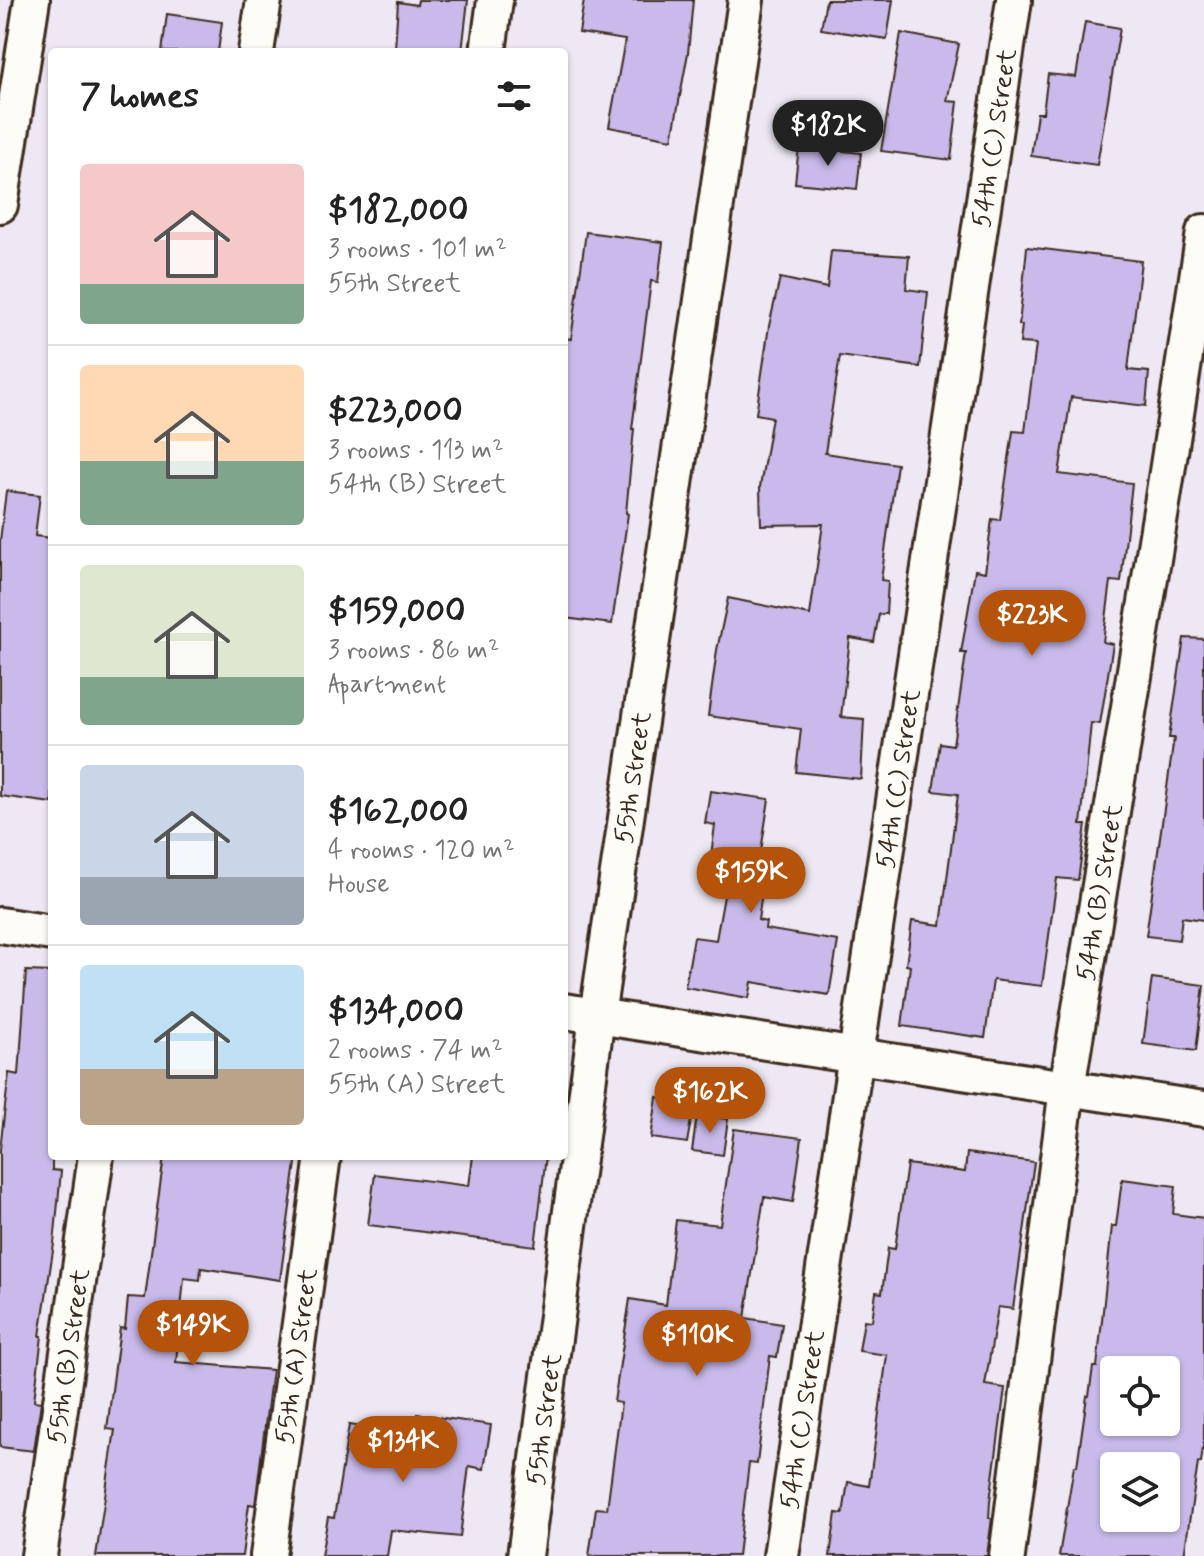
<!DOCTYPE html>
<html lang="en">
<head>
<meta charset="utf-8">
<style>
	:root { --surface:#fff; --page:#f6f6f6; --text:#222; --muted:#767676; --line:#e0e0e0; --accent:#b45309 }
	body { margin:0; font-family:Mynerve,sans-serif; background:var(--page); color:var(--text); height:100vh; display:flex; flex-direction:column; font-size:30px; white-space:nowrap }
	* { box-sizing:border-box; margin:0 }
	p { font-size:26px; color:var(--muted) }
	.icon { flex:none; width:44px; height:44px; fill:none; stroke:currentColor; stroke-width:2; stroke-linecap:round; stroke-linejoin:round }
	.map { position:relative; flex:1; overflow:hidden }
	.panel { position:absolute; left:48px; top:48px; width:520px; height:1112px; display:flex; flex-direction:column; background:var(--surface); border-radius:8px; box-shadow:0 2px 6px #0004 }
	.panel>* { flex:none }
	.tools { position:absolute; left:1100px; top:1356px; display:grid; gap:16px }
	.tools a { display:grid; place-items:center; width:80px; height:80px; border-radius:8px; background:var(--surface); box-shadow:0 2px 6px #0004; font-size:40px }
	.price { position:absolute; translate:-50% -68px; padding:0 18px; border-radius:28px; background:var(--accent); color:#fff; font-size:26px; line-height:52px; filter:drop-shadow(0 2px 4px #0008) }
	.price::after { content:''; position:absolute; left:50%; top:48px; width:24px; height:18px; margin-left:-12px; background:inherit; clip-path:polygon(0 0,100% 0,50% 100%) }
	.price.selected { background:#222; color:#fff }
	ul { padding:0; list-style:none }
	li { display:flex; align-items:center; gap:24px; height:200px; padding:0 32px }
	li+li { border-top:2px solid var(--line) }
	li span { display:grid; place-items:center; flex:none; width:224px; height:160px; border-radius:8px; color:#555 }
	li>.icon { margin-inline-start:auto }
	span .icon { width:96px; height:96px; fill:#fffc; stroke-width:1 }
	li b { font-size:34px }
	h2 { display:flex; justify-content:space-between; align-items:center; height:96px; padding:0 32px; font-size:34px }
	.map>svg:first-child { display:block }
	.building { fill:#c9baeb; stroke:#3b2a1e; stroke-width:2; fill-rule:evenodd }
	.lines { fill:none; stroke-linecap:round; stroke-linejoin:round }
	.minor-casing { stroke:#3b2a1e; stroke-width:40 }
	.minor { stroke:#fdfcf7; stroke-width:34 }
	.labels { text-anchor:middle; stroke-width:6; stroke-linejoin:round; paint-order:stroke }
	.street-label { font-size:26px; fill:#3b2a1e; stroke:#fdfcf7 }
</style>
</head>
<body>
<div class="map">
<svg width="1204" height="1556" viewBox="0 0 1204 1556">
	<rect width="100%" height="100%" fill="#ede8f3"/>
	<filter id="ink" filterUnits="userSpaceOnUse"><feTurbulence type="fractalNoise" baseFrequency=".0125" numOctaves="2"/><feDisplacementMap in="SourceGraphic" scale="16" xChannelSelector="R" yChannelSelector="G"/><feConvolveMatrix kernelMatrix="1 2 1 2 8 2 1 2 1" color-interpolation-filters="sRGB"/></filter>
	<g filter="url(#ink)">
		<g class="building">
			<path d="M418 0H468L462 52 395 48 398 2 417 5Z"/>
			<path d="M584 0H693L688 53 672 139 609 127 625 40 579 33Z"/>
			<path d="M826 0H893L887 39 821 29Z"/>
			<path d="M167 14 222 22 218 52H162Z"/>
			<path d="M1085 22 1120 28 1097 165 1031 156 1037 113H1043L1048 74 1076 77Z"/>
			<path d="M901 33 959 44 947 101 958 102 951 160 881 151Z"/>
			<path d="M799 146 861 153 857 189 795 183Z"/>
			<path d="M586 232 663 242 658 282 651 281 632 429H634L626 513 628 514 612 624 564 618V338L571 339Z"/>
			<path d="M1027 247 1141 261 1128 370 1149 372 1146 406 1071 397 1059 474 1132 483 1121 582 1111 581 1103 642 1113 644 1100 724 1091 723 1081 825H1086L1078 880 1057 878 1042 986 993 980 985 1038 902 1026 910 966 906 965 912 921 941 925 958 794 933 791 940 743 953 745 966 653H961L975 570 985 572 992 519 1000 520 1013 431 1025 432 1036 344 1020 343 1022 325H1019Z"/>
			<path d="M831 251 909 256 906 289 928 292 920 367 840 356 825 453 897 464 881 580 888 581 886 614H879L874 642 850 638 841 717 864 719 861 779 796 772 801 729 708 716 717 650 728 598 810 615 823 524 761 525 760 487 772 417 756 414 769 326 780 278 827 288Z"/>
			<path d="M6 491 40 495 35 536 52 538V672L48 705 52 706V803L0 796V541Z"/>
			<path d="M1184 638 1204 639V920L1182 917 1179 940 1146 936 1174 738H1169Z"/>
			<path d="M710 791 769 799 761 851 768 852 758 920 766 922 765 929 838 941 829 995 752 982 749 998 685 987 694 937 716 940 728 874 709 872 715 825 705 823Z"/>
			<path d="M26 971 52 972V1170L61 1171 54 1244 40 1336H42L34 1401 41 1402 34 1451 0 1447V1149L9 1073 19 1075Z"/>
			<path d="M1152 978 1204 985 1196 1051 1143 1044Z"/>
			<path d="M657 1097 694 1103 687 1143 651 1138Z"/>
			<path d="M697 1115 728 1119 723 1155 692 1151Z"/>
			<path d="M734 1129 802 1138 793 1202 764 1197 745 1318 782 1324 777 1357 770 1356 757 1464 749 1463 738 1556H589L596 1508 607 1509 621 1403 614 1402 630 1299 666 1305 676 1220 720 1225Z"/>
			<path d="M967 1153 1034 1162 1013 1309 998 1307 985 1385 1005 1388 990 1501 989 1518H992L987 1556H830L836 1513 843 1514 848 1482 869 1486 887 1355 859 1351 864 1320 872 1321 876 1292 882 1293 888 1248 895 1249 907 1164 965 1172Z"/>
			<path d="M164 1156H297L280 1280 201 1268 200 1280 184 1278 176 1362 272 1370 255 1505 249 1504 242 1556H96L115 1430 107 1429 120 1328 125 1329 128 1297 145 1298Z"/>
			<path d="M473 1156H546L535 1246 368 1225 375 1174 469 1186Z"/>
			<path d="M1122 1179 1176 1186 1173 1214 1204 1218V1440L1201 1463H1198L1184 1556H1059L1074 1466H1077L1087 1396H1089L1093 1367H1097L1112 1226H1116ZM1114 1370H1166V1422H1114ZM1114 1466H1166V1518H1114Z"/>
			<path d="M417 1414 491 1425 484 1469 469 1466 460 1537 391 1530 387 1556H321L328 1517 334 1518 349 1425 413 1435Z"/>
		</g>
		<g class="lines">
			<g class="minor-casing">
				<g id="minor">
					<path d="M256 52 264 0"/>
					<path d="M488 52 495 0"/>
					<path d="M0 205 32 0"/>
					<path d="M0 925 52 933"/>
					<path d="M564 1011 1204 1109"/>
					<path id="s1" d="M39 1556 96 1156"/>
					<path id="s2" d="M268 1556 323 1156"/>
					<path id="s3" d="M525 1556 597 1016 746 0"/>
					<path id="s4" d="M781 1556 1014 0"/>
					<path id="s5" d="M1007 1556 1067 1088 1163 498 1204 232"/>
				</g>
			</g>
			<use href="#minor" class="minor"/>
		</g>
	</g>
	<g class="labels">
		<g class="street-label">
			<text dy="9" stroke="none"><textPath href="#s4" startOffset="1434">54th (C) Street</textPath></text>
			<text dy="9" stroke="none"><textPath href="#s3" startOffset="786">55th Street</textPath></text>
			<text dy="9" stroke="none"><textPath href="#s4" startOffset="786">54th (C) Street</textPath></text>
			<text dy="9" stroke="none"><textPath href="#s5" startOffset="670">54th (B) Street</textPath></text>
			<text dy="9" stroke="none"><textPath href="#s1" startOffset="202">55th (B) Street</textPath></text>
			<text dy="9" stroke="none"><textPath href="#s2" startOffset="202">55th (A) Street</textPath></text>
			<text dy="9" stroke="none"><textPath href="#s3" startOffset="138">55th Street</textPath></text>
			<text dy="9" stroke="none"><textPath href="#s4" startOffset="138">54th (C) Street</textPath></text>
		</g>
	</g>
</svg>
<div class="tools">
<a><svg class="icon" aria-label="locate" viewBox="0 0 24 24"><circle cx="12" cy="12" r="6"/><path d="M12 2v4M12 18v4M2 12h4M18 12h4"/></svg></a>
<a><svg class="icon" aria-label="layers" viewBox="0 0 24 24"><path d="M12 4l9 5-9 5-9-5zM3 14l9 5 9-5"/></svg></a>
</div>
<b class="price selected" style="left:828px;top:168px">$182K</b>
<b class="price" style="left:1032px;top:658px">$223K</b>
<b class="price" style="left:751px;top:915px">$159K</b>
<b class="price" style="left:710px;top:1135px">$162K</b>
<b class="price" style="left:193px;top:1368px">$149K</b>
<b class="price" style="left:697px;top:1378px">$110K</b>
<b class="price" style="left:403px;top:1484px">$134K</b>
<section class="panel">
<h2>7 homes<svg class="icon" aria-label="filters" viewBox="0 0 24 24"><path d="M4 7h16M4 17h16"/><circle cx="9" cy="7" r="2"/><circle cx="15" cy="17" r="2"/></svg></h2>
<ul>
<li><span style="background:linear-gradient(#f6c9c9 75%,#7fa58c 0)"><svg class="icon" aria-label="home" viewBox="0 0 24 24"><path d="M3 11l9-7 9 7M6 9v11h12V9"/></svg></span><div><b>$182,000</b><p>3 rooms · 101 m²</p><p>55th Street</p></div></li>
<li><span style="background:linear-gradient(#ffd9b3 60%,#7fa58c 0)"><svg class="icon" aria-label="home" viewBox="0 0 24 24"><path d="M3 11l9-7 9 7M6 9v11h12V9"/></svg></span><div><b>$223,000</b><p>3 rooms · 113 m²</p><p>54th (B) Street</p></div></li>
<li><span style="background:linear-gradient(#dfe7d0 70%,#7fa58c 0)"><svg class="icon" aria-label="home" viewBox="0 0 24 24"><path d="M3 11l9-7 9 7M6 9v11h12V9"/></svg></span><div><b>$159,000</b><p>3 rooms · 86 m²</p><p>Apartment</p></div></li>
<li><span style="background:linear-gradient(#c9d6e8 70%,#9aa5b1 0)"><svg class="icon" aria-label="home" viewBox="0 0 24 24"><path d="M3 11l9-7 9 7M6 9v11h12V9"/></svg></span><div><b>$162,000</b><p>4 rooms · 120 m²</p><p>House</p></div></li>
<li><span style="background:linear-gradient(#bfe0f5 65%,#b9a48a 0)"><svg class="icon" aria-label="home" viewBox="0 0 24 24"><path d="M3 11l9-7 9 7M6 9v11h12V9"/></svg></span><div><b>$134,000</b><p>2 rooms · 74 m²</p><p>55th (A) Street</p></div></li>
</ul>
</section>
</div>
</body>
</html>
